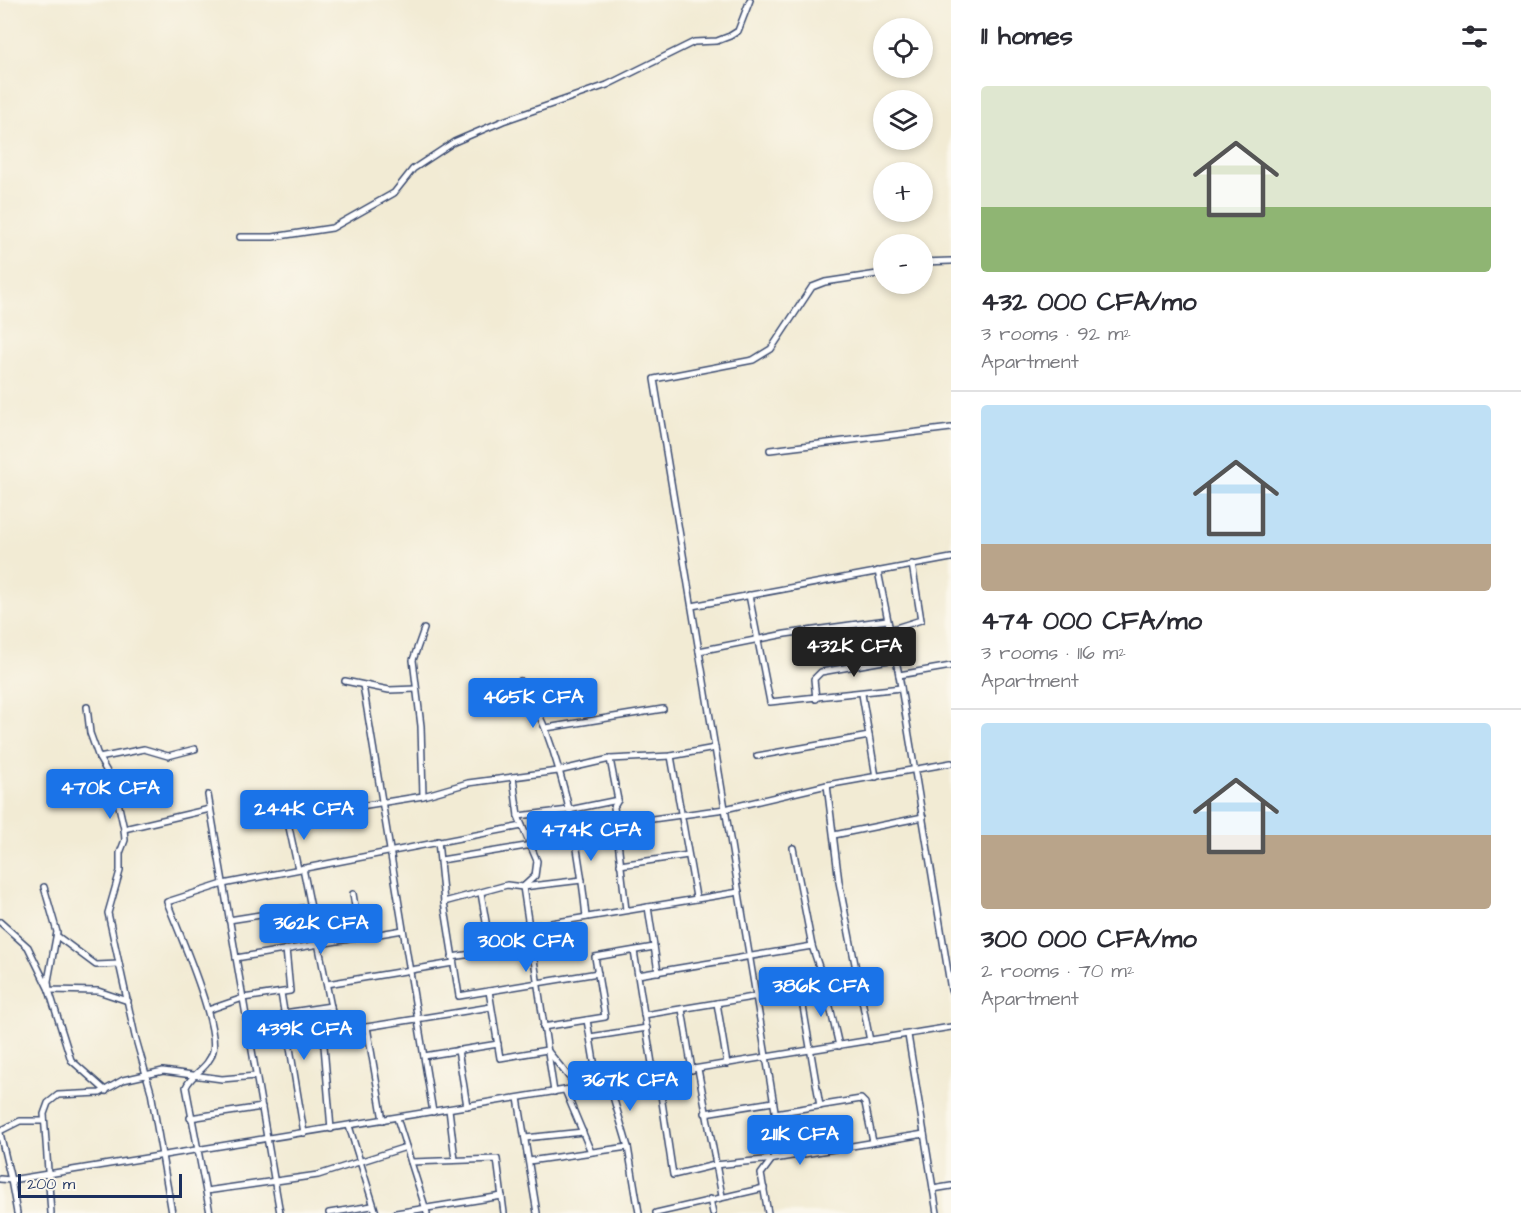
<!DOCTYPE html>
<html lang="en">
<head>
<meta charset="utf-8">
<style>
	:root { --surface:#fff; --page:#f7f7f7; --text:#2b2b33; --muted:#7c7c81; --line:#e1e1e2; --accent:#1a73e8 }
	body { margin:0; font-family:"Architects Daughter",sans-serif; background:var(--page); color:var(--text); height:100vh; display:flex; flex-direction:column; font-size:22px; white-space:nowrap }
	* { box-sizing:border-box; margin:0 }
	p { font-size:20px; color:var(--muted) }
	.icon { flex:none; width:33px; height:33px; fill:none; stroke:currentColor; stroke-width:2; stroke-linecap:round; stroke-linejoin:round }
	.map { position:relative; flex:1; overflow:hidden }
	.details { display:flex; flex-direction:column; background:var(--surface); width:570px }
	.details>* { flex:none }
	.buttons { position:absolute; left:873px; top:18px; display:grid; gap:12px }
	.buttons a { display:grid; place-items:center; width:60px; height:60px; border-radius:50%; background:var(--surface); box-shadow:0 3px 9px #0003; font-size:30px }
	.scale { position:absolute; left:18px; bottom:15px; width:164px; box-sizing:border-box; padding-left:6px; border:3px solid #1b2f5e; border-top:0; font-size:16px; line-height:21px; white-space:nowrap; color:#1b2f5e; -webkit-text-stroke:4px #fbf7ec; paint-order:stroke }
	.price { position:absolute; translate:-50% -51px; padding:0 14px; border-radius:6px; background:var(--accent); color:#fff; font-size:20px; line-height:39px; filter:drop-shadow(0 2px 3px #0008) }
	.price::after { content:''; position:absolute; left:50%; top:36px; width:18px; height:14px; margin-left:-9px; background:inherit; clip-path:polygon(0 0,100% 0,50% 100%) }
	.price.selected { background:#222; color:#fff }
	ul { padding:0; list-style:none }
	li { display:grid; align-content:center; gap:12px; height:318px; padding:0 30px }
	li+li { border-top:2px solid var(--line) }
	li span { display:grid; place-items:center; height:186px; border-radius:6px; color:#555 }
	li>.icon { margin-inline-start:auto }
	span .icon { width:108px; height:108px; fill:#fffc; stroke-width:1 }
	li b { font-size:26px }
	h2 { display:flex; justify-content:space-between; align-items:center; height:72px; padding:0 30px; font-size:26px }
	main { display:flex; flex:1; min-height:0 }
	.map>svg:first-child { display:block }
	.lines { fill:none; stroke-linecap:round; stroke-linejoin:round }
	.street-casing { stroke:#3b4b70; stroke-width:8 }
	.street { stroke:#fff; stroke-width:5 }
</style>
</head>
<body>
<main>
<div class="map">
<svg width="951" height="1213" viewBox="0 0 951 1213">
	<rect width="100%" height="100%" fill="#fbf7ec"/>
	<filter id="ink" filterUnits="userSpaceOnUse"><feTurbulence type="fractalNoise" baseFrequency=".0167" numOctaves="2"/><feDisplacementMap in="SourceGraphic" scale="12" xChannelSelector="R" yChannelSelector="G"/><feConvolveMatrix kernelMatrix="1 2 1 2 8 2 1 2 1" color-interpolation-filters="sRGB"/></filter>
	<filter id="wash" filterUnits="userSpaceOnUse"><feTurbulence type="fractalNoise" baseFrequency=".008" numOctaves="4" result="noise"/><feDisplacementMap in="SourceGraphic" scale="24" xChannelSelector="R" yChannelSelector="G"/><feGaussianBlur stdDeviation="1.35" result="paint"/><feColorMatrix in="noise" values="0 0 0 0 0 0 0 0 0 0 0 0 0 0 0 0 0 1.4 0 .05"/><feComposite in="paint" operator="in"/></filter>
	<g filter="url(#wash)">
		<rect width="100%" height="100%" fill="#f2ebd4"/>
	</g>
	<g filter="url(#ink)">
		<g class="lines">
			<g class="street-casing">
				<g id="street">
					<path d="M240 237H273L332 228 394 193 413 169 454 142 503 121 607 85 694 42 717 41 730 36 738 31 750 0"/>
					<path d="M922 262 951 261"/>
					<path d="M770 450 951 428"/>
					<path d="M878 571 899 675 951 990"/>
					<path d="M749 595 770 702 901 688"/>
					<path d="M692 606 951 558"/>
					<path d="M889 630 921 620 912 564"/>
					<path d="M699 651 785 634 887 620"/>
					<path d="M899 675 951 666"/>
					<path d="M345 681 389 690 416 689"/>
					<path d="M520 681C529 697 540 714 546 731 568 790 580 854 586 917"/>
					<path d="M363 685 433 1112"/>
					<path d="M862 694 876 777"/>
					<path d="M816 699 814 679 821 672 895 659"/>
					<path d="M87 707 90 733 99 758 114 784 124 829 210 809"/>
					<path d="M546 728 663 709"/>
					<path d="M671 756 696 897"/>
					<path d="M757 756 869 736"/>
					<path d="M99 758 144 749 168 756 195 749"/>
					<path d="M610 759 618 800 614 807 616 824"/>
					<path d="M513 777 518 816 537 861 535 876 523 887 554 1092"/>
					<path d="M827 785 839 882 870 1041"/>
					<path d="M208 795 280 1213"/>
					<path d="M423 796 421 726 413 660 424 629"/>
					<path d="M518 816 569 810 618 800"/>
					<path d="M287 818 298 869"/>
					<path d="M255 823 423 796 468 783 558 771 610 759 671 756 715 748"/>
					<path d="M124 829 125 840 120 853V871L108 913 135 1036 151 1092 172 1213"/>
					<path d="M834 835 923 817"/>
					<path d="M438 841 444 902 459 996 598 973"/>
					<path d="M531 841 574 833"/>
					<path d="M793 848 812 946 825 985 839 1046"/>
					<path d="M441 860 532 845"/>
					<path d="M620 865 688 855"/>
					<path d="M303 868 336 1032"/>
					<path d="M44 887 57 932 48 981 49 990 71 1060 106 1091"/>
					<path d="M481 893 491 951"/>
					<path d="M353 894 360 937"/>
					<path d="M444 902 507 885 523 887 582 880"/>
					<path d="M648 907 658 972"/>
					<path d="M626 910 616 824 725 809 827 785 951 763"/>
					<path d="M229 920 311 907"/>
					<path d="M0 922 28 947 49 990 98 991 128 1001"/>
					<path d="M527 927 739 892"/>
					<path d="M57 936 96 965 119 964"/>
					<path d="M634 951 654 1076"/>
					<path d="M452 957 530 945"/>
					<path d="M236 958 403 930"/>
					<path d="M638 975 812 946"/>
					<path d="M327 984 453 963"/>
					<path d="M800 989 820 1106"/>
					<path d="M489 991 500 1058 547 1050 578 1088"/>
					<path d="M281 993 304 1133"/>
					<path d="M717 1003 727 1064"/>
					<path d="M682 1009 692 1070"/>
					<path d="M208 1010 243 998 290 991 286 949"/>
					<path d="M284 1013 331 1006"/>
					<path d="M644 1015 825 985"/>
					<path d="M587 1020 598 1085"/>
					<path d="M367 1027 383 1120"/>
					<path d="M543 1027 605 1017 595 957 654 947"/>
					<path d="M908 1035 937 1213"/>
					<path d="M590 1037 647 1028"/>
					<path d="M458 1050 467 1106"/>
					<path d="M424 1056 498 1044"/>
					<path d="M698 1069 722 1196"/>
					<path d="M658 1075 673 1175 715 1165 774 1159 924 1134"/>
					<path d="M609 1083 628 1147 639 1213"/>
					<path d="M565 1090 591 1152"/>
					<path d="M518 1098 537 1213"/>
					<path d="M449 1109 455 1160"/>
					<path d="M705 1113 773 1102"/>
					<path d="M775 1113 861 1099 865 1103 873 1142"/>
					<path d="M190 1118 262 1107"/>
					<path d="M397 1118 427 1213"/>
					<path d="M349 1126 376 1213"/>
					<path d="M331 1129 323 1034 491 1007"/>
					<path d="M0 1131 20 1121H44"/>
					<path d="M0 1133 11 1180 0 1179"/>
					<path d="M525 1138 583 1132"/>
					<path d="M529 1161 628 1147"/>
					<path d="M411 1162 497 1159 504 1213"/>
					<path d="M933 1189 951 1186"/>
					<path d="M206 1191 318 1175 406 1147"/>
					<path d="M710 1199 713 1213"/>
					<path d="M17 1213 11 1180 951 1027"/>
					<path d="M51 1213 44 1114 48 1103 58 1095 100 1093 123 1080 163 1071 222 1079 256 1076"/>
					<path d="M210 1213 186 1087C192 1073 209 1068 213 1051 219 1024 179 932 167 902L223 884 522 826"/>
					<path d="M329 1213 372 1206"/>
					<path d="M396 1213 502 1196"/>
					<path d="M656 1213 764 1188"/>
					<path d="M768 1213 761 1174 781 1147 654 379 753 360 771 349 812 287 825 282 884 273"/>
				</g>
			</g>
			<use href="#street" class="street"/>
		</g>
	</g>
</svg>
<div class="buttons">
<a><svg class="icon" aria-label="locate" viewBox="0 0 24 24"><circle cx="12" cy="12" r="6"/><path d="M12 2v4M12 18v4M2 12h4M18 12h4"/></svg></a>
<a><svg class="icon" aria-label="layers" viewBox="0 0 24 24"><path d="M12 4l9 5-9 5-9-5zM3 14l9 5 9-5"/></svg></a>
<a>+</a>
<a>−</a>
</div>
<div class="scale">200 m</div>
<b class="price selected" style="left:854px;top:678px">432K CFA</b>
<b class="price" style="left:533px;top:729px">465K CFA</b>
<b class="price" style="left:110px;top:820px">470K CFA</b>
<b class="price" style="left:304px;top:841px">244K CFA</b>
<b class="price" style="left:591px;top:862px">474K CFA</b>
<b class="price" style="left:321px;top:955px">362K CFA</b>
<b class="price" style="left:526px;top:973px">300K CFA</b>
<b class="price" style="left:821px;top:1018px">386K CFA</b>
<b class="price" style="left:304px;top:1061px">439K CFA</b>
<b class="price" style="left:630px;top:1112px">367K CFA</b>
<b class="price" style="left:800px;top:1166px">211K CFA</b>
</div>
<section class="details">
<h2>11 homes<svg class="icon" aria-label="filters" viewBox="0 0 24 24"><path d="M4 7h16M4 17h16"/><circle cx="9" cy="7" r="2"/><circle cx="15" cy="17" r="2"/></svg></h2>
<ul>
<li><span style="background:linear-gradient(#dfe7d0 65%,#8fb573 0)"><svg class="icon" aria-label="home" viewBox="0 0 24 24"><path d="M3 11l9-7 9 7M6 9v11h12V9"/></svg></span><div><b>432 000 CFA/mo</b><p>3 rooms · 92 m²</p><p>Apartment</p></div></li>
<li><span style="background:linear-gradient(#bfe0f5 75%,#b9a48a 0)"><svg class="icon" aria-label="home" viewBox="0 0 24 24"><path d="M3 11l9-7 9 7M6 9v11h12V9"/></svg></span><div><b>474 000 CFA/mo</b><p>3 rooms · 116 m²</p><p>Apartment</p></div></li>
<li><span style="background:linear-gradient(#bfe0f5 60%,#b9a48a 0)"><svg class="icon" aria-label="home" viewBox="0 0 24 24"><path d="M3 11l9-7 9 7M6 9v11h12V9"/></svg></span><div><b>300 000 CFA/mo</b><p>2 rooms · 70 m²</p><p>Apartment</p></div></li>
</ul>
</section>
</main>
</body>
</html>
